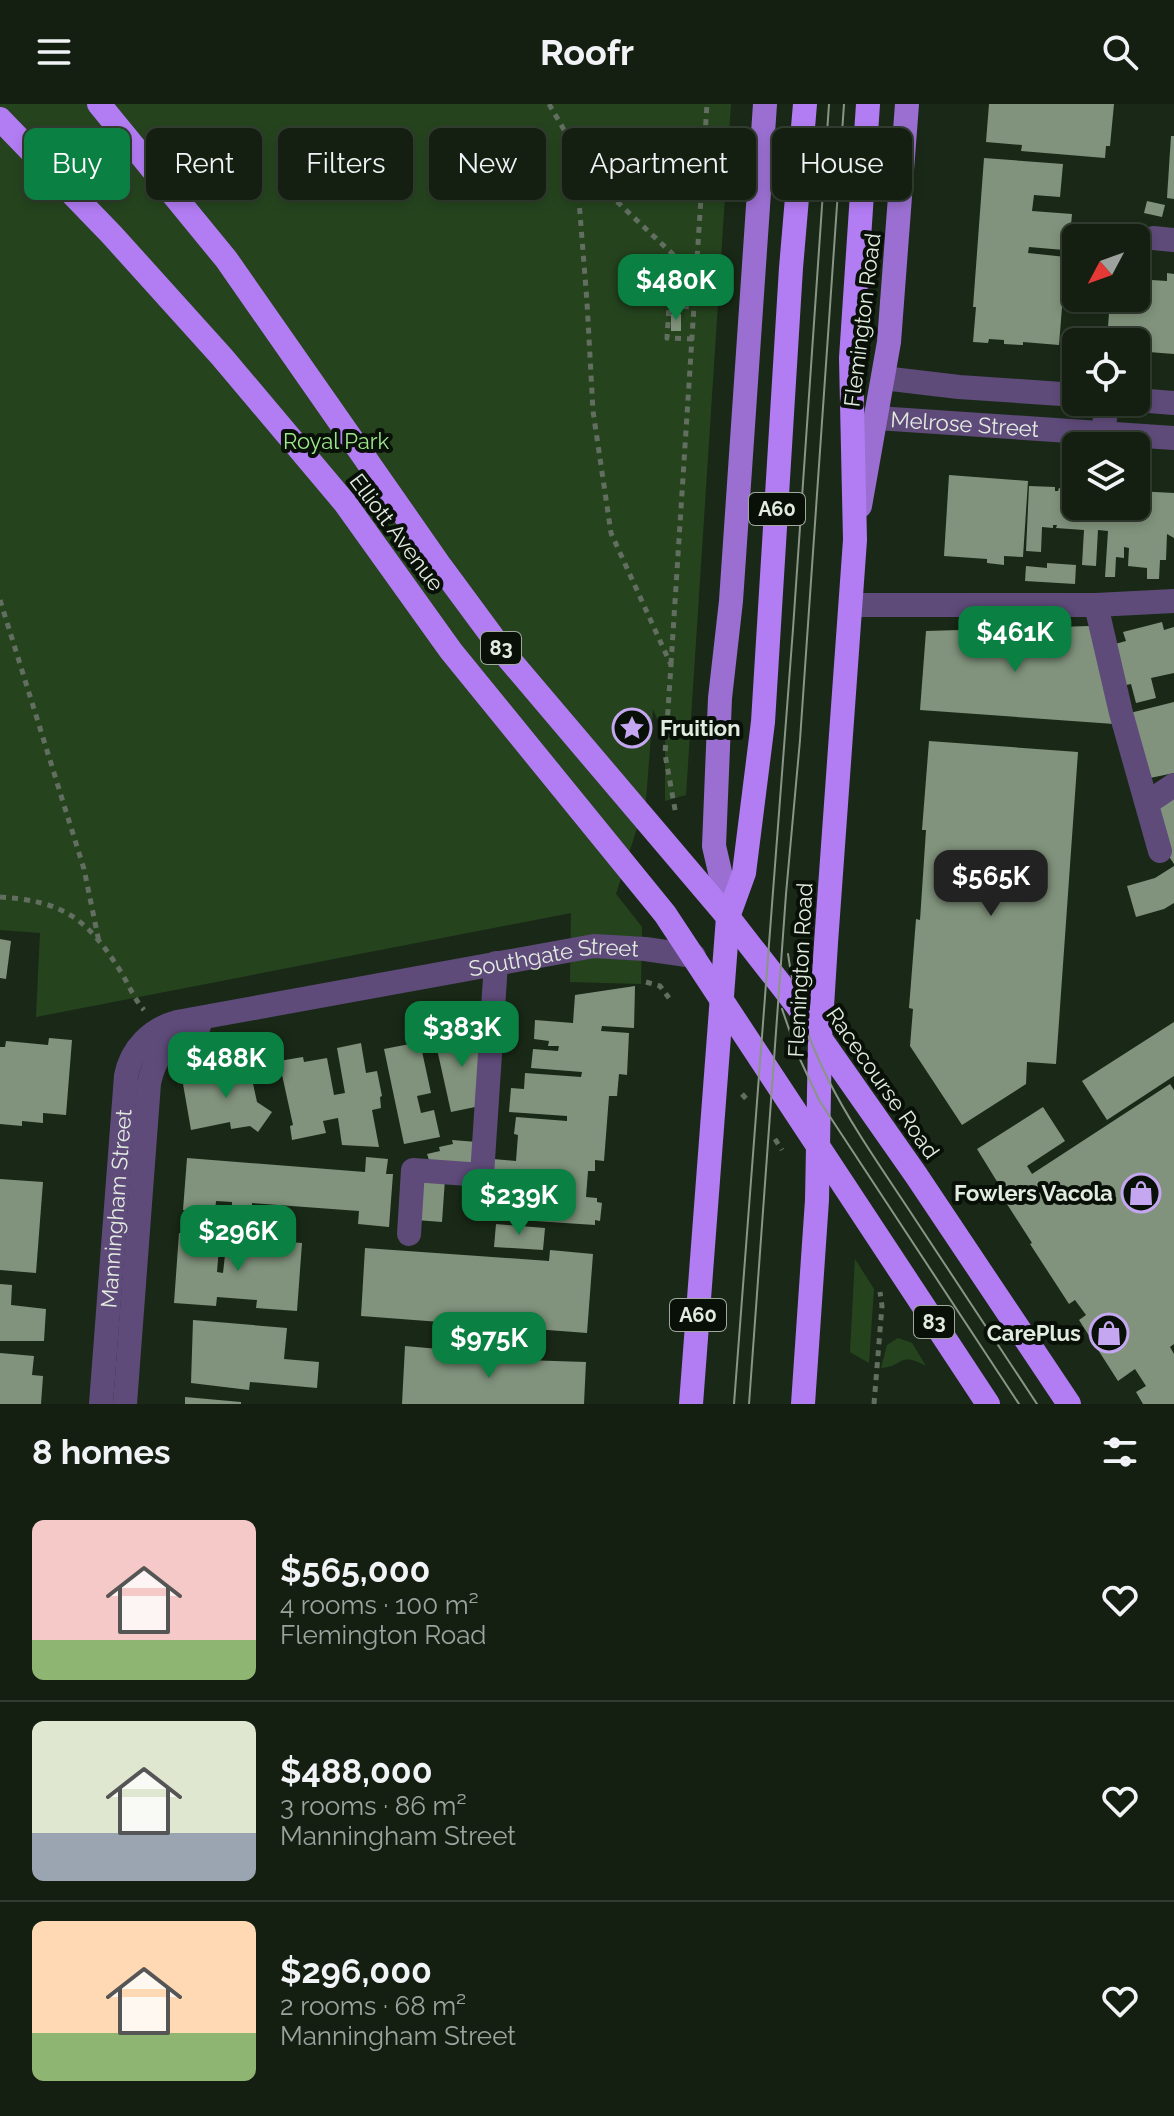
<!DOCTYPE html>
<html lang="en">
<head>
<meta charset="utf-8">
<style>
	:root { --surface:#141f11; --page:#212c1f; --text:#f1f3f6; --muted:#9da29f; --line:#333d31; --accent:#0b8043 }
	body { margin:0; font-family:Raleway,sans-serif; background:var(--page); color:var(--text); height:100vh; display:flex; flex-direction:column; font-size:30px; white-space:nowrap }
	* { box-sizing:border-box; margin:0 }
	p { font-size:26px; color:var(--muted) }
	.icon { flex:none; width:44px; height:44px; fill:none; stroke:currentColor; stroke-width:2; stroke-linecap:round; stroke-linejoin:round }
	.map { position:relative; height:1300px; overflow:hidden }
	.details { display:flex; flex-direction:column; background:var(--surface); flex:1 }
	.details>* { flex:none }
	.guide { position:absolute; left:24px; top:24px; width:1126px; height:72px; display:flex; gap:16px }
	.needle { width:52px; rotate:229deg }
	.tools { position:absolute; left:1062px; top:120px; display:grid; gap:16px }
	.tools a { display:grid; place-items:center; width:88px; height:88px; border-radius:12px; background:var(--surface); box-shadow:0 4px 12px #0003,0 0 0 2px var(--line); font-size:40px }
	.price { position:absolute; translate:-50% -68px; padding:0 18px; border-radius:16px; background:var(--accent); color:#fff; font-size:26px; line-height:52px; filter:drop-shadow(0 2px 4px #0008) }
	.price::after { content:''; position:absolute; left:50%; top:48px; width:24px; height:18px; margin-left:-12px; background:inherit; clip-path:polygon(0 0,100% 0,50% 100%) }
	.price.current { background:#222; color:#fff }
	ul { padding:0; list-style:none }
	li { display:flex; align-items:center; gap:24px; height:200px; padding:0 32px }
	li+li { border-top:2px solid var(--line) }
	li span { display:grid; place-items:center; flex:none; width:224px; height:160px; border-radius:12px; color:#555 }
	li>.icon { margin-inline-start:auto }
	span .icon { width:96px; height:96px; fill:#fffc; stroke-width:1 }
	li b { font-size:34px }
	h2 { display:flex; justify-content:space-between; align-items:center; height:96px; padding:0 32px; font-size:34px }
	.chip { padding:0 28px; border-radius:12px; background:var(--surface); box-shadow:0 4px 12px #0003,0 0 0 2px var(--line); font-size:28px; line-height:72px }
	.chip.current { background:var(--accent); color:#fff }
	header { display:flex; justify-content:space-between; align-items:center; height:104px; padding:0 32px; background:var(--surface); font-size:36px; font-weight:700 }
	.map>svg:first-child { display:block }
	.green { fill:#25441e }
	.building { fill:#81937c }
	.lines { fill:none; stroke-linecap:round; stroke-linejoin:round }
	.path { stroke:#626e5f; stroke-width:5; stroke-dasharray:6 6; stroke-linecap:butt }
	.minor { stroke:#5f4b7a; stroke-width:24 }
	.major { stroke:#9a6fd1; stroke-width:24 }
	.highway { stroke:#b27cf3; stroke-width:24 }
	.tram { stroke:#899586; stroke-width:2 }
	.labels { text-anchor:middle; stroke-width:8; stroke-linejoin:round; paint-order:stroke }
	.shield { fill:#091008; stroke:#a1a99e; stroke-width:2 }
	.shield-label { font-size:20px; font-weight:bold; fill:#e2ebdf }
	.street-label { font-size:22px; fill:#e2ebdf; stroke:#091008 }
	.park-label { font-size:22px; fill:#9de88c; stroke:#091008 }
	.poi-label { font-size:22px; font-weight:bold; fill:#e2ebdf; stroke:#091008; text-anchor:end }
</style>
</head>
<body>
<header><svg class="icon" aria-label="menu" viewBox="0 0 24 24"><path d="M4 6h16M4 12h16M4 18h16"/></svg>Roofr<svg class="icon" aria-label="search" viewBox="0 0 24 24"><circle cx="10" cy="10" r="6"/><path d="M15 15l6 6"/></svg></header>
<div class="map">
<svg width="1174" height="1300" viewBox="0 0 1174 1300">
	<rect width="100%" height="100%" fill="#1a2917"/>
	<g class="green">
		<path d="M0 0H731L686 691 665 697V633L653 605 646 696 616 790 642 823 641 880 570 878 571 809 36 913 40 829 0 826Z"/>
		<path d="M855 1155 874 1185 869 1259 850 1248Z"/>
		<path d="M898 1234 912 1239 926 1262C899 1247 903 1263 881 1264L887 1241Z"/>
	</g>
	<g class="building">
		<path d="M989 0H1114L1110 42H1106L1105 54 1021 47 1022 41 986 38Z"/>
		<path d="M1171 32H1174V95L1167 94Z"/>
		<path d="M984 54 1063 60 1060 93 1034 91 1032 107 1072 110 1070 132H1076V147L1029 143 1028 149 1066 153 1059 241 1023 238V241L1004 240V236L989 235 988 239 973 238 976 203H973Z"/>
		<path d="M1147 97 1165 101 1162 113 1144 109Z"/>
		<path d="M1167 169 1174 170V250L1136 247V238H1107L1110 194H1136V175L1167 177Z"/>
		<rect x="671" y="210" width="10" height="17"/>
		<path d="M949 371 1028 377 1023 453 1004 452V461L987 459V455L944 452Z"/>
		<path d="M1029 382 1055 383V387H1058L1059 384 1076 386V402H1136V387L1174 389V434L1167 430 1166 456H1160L1159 475H1147V464L1128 462 1129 444 1124 443V454L1116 453 1115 473H1105L1108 427 1098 426 1096 462 1082 461 1084 426 1056 424 1057 421H1053V424L1042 423 1041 448 1026 447Z"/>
		<path d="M1047 459 1076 461 1075 480 1025 477 1026 462 1047 464Z"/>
		<path d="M1162 518 1164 526 1174 523V569L1151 574 1156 594 1136 599 1131 580 1126 581 1115 540 1126 537 1123 528Z"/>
		<path d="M1089 522 1114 620 920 606 926 527Z"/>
		<path d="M1174 598V669L1150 674 1126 610Z"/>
		<path d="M929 637 1078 648 1056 960 1027 958 1026 980 962 1021 910 942 913 905 909 904 916 815 920 816 926 726H922Z"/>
		<path d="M1174 694V760L1166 748 1156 699Z"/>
		<path d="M1174 762V799L1164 805 1136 813 1127 782 1155 774Z"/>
		<path d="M0 835 11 837 6 875 0 874Z"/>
		<path d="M635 882 634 924 602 922 601 927 629 929 627 971 619 970 617 992H609L604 1057 595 1056V1067H588L586 1093 597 1094V1098L602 1099 600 1117 595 1116V1121L506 1115 509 1078 491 1077 493 1055 516 1057 518 1031 514 1030 516 1013 567 1017V1012L509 1008 511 984 524 985 525 969 581 973 582 968 531 964 533 945 558 947 559 942H548L549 937 534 935 535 916 573 919 575 891Z"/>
		<path d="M1174 918V972L1107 1016 1082 977Z"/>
		<path d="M482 926 480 1002 451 1008 435 936Z"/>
		<path d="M49 934 72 936 66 1011 43 1009V1019L22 1017V1022L0 1020V943H5L6 937 48 941Z"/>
		<path d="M420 938 431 989 417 992 421 1009 434 1006 440 1033 404 1040 384 945Z"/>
		<path d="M361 939 366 969 377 967 382 992 380 993 381 1004 372 1006 379 1043 342 1041 338 1014 323 1017 326 1029 292 1036 290 1022 293 1021 279 957 303 953 304 958 327 954 334 991 345 989 337 944Z"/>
		<path d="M261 960 263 973 252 975 257 998 272 1008 258 1028 250 1022 231 1025 230 1018 191 1026 183 980 220 972V968Z"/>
		<path d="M1170 980 1174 986V1240L1170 1243 1174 1250V1300H1143L1136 1288 1146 1282 1135 1265 1118 1277 1079 1216 1086 1211 1075 1196 1069 1200 1030 1140 1032 1139 998 1086 1001 1084 977 1045 1043 1003 1065 1037 1027 1062 1032 1070Z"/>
		<path d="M452 1036 477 1038 476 1060 430 1059 427 1050 440 1047 439 1043 453 1040Z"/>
		<path d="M366 1053 388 1055 386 1070H393L389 1123 358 1120 359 1107 252 1099V1105L232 1104V1098L216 1097 215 1109 183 1106 187 1054 365 1068Z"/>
		<path d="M419 1073 445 1075 442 1118 416 1116Z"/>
		<path d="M0 1075 43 1078 36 1169 0 1166Z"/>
		<path d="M496 1120 545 1124 543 1146 494 1143Z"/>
		<path d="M179 1129 220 1132 217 1168 223 1169 226 1142 263 1145V1136L302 1139 297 1207 256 1204 257 1196 217 1193 216 1202 174 1199Z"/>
		<path d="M365 1144 549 1157 550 1146 593 1150 587 1229 361 1212Z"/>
		<path d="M0 1180 12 1181 11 1201 46 1205 44 1237H0Z"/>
		<path d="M193 1216 287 1224 284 1255 319 1258 317 1284 250 1278 249 1286 191 1279Z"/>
		<path d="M405 1242 439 1245V1249L463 1250 462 1254 586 1258 584 1300H402Z"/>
		<path d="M0 1249 34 1252 32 1271 43 1272 41 1300H0Z"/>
		<path d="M185 1293 241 1298V1300H185Z"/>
	</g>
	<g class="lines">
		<g class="path">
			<path d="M549 0 592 74 681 158 696 156"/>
			<path d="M568 33 578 84 587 198 593 307 611 429 671 561 665 650 676 711"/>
			<path d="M693 235 667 234 669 202 695 203"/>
			<path d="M0 496 84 765 99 838"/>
			<path d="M671 560 707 0"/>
			<path d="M0 793C63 797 87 814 121 868 129 881 134 895 144 906"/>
			<path d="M646 878 660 882 669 894"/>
			<path d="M742 990 749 998"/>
			<path d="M775 1035 782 1046"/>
			<path d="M874 1300 882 1202 880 1188"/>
		</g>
		<g class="minor">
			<path d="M1153 134 1174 136"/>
			<path d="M883 274 959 283 1076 291"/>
			<path d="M1136 296 1174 299"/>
			<path id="s1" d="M877 314 1174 334"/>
			<path d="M1103 330 1107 298"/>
			<path d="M851 501H1096L1174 497"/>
			<path d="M1096 501 1121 609 1160 747"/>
			<path d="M1147 699 1174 681"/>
			<path d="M409 1130 413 1066 482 1071 496 859"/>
			<path id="s2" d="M101 1300 126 972C131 945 151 925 177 918L594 842 645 845 694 852"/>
			<path d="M125 1300 149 979C155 950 171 933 199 922"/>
		</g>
		<g class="major">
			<path d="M860 402 889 238 907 0"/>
			<path d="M729 807 714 742 720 594 731 497 765 0"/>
		</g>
		<g class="highway">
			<path d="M99 0 226 155 441 463 509 555 728 813 799 904 916 1071 1069 1300"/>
			<path d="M0 15 112 131 222 253 345 399 451 547 665 810 988 1300"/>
			<path d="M691 1300 728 813 744 769 763 618 791 164 805 0"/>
			<path d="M803 1300 817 1096 820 934 826 839 855 436 851 254 868 0"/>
		</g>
		<g class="tram">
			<path d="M788 850C802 954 857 1027 913 1112 954 1174 995 1237 1037 1300"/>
			<path d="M782 905 798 951 819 996 1019 1300"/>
			<path d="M734 1300 793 525 829 0"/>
			<path d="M749 1300 786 790 800 636 844 0"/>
		</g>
	</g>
	<defs>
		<g id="sight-ring" transform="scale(2)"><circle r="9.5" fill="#091008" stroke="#c5a7f1" stroke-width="1.5"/><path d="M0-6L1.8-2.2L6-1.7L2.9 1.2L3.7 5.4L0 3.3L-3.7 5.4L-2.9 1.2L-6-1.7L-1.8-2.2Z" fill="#c5a7f1"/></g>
		<g id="shop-ring" transform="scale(2)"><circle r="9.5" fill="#091008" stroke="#c5a7f1" stroke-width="1.5"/><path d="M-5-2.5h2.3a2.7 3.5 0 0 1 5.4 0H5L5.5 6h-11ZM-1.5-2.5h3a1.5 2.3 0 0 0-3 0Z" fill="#c5a7f1"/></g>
	</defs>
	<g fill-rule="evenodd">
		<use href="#sight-ring" x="632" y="624"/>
		<use href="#shop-ring" x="1141" y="1089"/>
		<use href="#shop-ring" x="1109" y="1229"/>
	</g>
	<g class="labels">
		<g class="shield">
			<rect x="749" y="389" width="56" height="32" rx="6"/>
			<rect x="481" y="528" width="40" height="32" rx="6"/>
			<rect x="670" y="1195" width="56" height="32" rx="6"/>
			<rect x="914" y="1202" width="40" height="32" rx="6"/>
		</g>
		<g class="shield-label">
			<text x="777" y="412">A60</text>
			<text x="501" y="551">83</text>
			<text x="698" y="1218">A60</text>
			<text x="934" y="1225">83</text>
		</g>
		<g class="street-label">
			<text transform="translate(862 216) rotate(-83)" y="8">Flemington Road</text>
			<text dy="8" stroke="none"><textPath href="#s1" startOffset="88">Melrose Street</textPath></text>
			<text transform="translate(397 428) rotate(53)" y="8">Elliott Avenue</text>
			<text dy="8" stroke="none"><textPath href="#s2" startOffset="790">Southgate Street</textPath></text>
			<text transform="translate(800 866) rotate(-87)" y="8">Flemington Road</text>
			<text transform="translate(883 979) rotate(55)" y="8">Racecourse Road</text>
			<text dy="8" stroke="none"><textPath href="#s2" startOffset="196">Manningham Street</textPath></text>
		</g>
		<g class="park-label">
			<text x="336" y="345">Royal Park</text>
		</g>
		<g class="poi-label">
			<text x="660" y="632" text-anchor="start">Fruition</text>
			<text x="1113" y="1097">Fowlers Vacola</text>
			<text x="1081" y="1237">CarePlus</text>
		</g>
	</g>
</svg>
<div class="tools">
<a><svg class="needle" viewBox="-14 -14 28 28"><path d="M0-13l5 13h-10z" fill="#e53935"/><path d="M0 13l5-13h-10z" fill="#9da29f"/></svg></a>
<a><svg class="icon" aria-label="locate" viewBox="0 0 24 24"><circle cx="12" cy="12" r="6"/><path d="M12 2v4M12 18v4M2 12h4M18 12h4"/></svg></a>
<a><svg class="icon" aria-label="layers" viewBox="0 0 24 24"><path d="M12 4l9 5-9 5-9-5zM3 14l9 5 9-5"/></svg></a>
</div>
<b class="price" style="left:676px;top:218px">$480K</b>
<b class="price" style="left:1015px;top:570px">$461K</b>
<b class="price current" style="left:991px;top:814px">$565K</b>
<b class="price" style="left:462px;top:965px">$383K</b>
<b class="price" style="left:226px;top:996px">$488K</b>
<b class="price" style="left:519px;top:1133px">$239K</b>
<b class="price" style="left:238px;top:1169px">$296K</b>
<b class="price" style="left:489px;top:1276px">$975K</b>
<div class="guide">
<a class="chip current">Buy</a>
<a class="chip">Rent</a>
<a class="chip">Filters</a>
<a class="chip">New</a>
<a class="chip">Apartment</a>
<a class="chip">House</a>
</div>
</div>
<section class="details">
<h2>8 homes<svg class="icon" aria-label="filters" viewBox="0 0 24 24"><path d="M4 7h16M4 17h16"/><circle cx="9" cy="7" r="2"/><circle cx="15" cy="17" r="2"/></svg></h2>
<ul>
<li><span style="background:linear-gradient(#f6c9c9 75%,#8fb573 0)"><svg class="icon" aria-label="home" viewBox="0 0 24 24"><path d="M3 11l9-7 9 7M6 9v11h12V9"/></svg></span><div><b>$565,000</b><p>4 rooms · 100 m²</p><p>Flemington Road</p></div><svg class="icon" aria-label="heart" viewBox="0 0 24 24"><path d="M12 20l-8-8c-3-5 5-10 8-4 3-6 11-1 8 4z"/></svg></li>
<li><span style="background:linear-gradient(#dfe7d0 70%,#9aa5b1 0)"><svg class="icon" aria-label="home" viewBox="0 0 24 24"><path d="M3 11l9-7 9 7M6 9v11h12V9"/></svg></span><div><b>$488,000</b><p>3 rooms · 86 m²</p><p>Manningham Street</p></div><svg class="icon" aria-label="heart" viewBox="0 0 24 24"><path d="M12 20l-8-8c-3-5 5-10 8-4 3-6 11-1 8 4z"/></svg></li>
<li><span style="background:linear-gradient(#ffd9b3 70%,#8fb573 0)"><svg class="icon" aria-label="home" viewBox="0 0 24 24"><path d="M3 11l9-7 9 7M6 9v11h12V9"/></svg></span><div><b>$296,000</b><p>2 rooms · 68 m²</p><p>Manningham Street</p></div><svg class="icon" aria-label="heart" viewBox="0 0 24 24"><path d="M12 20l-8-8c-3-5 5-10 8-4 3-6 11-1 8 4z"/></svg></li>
</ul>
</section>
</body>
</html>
